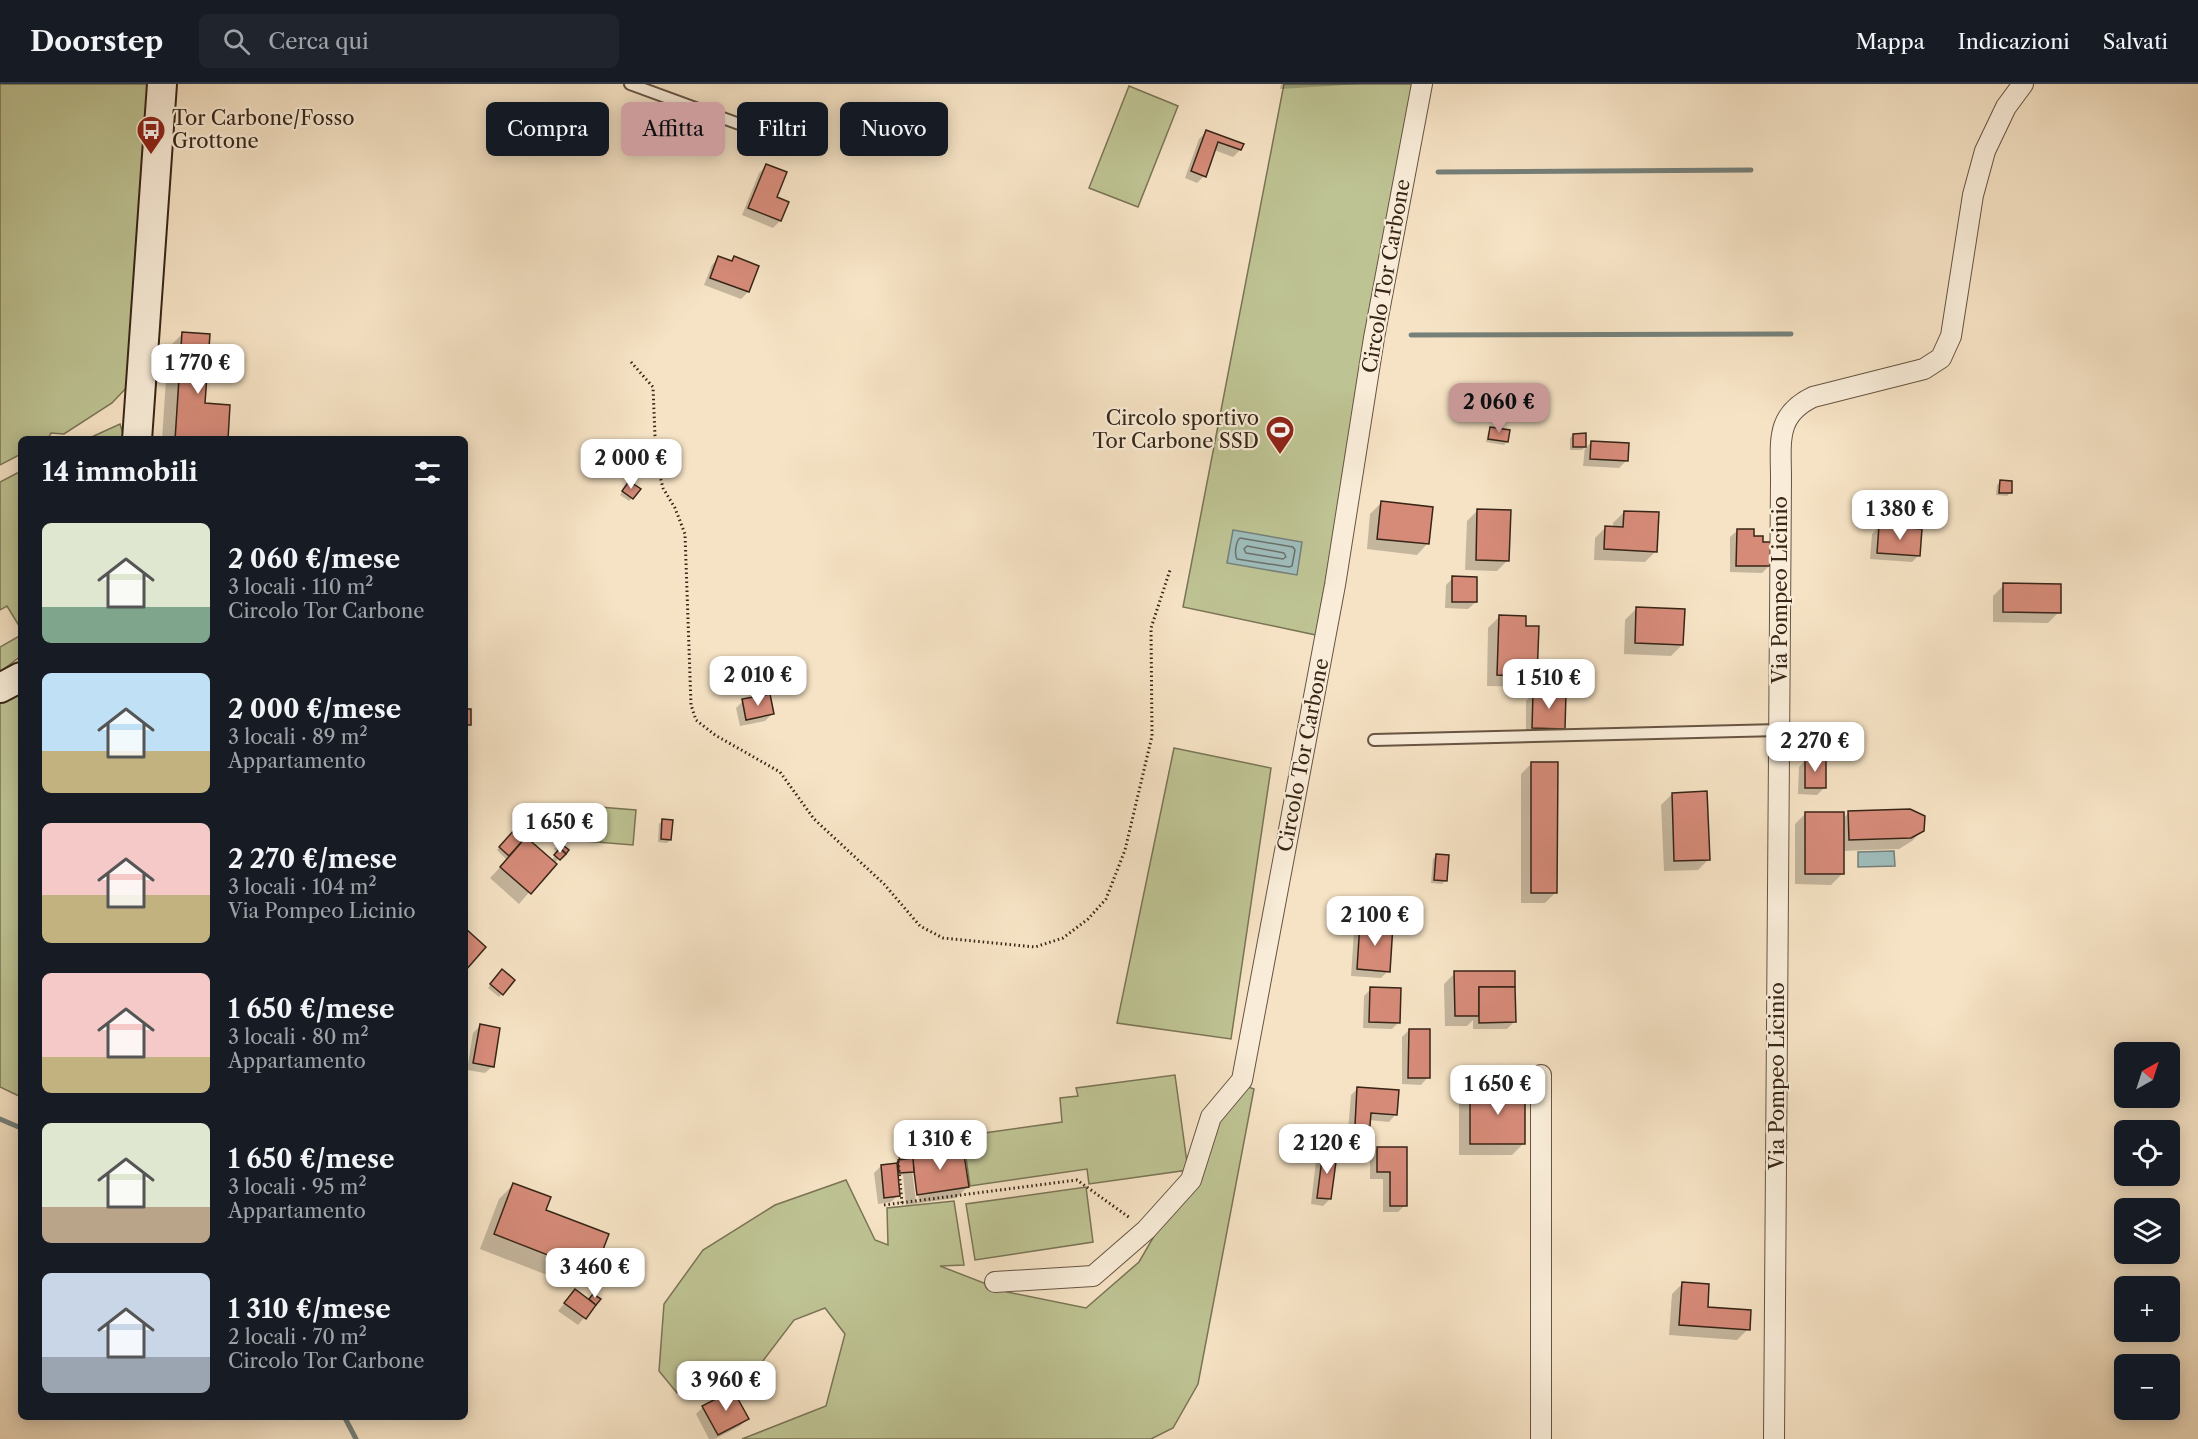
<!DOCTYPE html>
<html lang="it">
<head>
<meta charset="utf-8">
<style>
	:root { --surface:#171b24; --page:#20242c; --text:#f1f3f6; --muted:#9ea1a6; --line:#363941; --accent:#c59692 }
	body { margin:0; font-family:"Libre Caslon Text",serif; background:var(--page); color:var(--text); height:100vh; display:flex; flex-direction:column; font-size:22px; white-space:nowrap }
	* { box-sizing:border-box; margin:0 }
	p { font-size:20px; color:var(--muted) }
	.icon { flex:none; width:33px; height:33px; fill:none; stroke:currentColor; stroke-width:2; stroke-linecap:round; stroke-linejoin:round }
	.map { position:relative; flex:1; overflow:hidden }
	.details { position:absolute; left:18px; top:352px; width:450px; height:984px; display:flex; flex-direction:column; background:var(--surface); border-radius:9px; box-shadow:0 3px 15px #0003 }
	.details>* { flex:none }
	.hud { position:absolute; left:486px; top:18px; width:570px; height:54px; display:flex; gap:12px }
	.needle { width:39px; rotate:39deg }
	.buttons { position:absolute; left:2114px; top:958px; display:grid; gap:12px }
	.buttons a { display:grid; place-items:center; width:66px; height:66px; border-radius:9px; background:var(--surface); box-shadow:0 3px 15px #0003; font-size:30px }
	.price { position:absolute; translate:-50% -51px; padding:0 14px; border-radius:12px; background:#fff; color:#222; font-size:20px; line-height:39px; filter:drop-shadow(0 2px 3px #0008) }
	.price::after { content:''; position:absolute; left:50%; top:36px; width:18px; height:14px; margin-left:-9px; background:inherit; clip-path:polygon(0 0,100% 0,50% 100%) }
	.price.active { background:var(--accent); color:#111 }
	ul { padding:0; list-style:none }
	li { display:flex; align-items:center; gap:18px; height:150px; padding:0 24px }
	li span { display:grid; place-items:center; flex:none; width:168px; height:120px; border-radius:9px; color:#555 }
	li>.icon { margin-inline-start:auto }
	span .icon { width:72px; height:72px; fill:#fffc; stroke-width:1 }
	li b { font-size:26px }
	h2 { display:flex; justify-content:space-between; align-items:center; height:72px; padding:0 24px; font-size:26px }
	.pill { padding:0 21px; border-radius:9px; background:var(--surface); box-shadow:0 3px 15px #0003; font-size:21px; line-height:54px }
	.pill.active { background:var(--accent); color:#111 }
	header { display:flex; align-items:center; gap:36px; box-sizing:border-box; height:84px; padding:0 30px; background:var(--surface); border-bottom:2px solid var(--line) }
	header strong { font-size:28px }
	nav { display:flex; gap:33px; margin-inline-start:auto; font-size:21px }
	.search { width:420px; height:54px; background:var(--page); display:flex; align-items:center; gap:15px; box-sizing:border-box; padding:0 21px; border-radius:9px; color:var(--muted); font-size:22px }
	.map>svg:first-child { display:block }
	.green { fill:#bec393; stroke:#7a7455; stroke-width:1.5 }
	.water { fill:#9fbdbc; stroke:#75807a; stroke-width:1.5 }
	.shadow { fill:#0003; fill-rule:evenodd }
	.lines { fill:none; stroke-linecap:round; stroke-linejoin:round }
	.shore { stroke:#6b716a; stroke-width:1.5 }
	.stream { stroke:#75807a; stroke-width:5 }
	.building { fill:#d68b79; stroke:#372517; stroke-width:1.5 }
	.service-casing { stroke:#675442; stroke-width:14 }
	.minor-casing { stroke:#675442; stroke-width:22 }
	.secondary-casing { stroke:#372517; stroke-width:32 }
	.path { stroke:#372517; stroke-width:3; stroke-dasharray:1.5 3; stroke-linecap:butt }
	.service { stroke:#f9edd9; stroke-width:10 }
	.minor { stroke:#f9edd9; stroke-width:20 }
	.secondary { stroke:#f9edd9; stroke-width:28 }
	.labels { text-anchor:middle; stroke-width:4.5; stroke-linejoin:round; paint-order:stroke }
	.poi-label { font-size:20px; fill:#372517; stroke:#f9edd9; text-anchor:start }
	.street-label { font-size:20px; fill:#372517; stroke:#f9edd9 }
</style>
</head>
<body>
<header>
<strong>Doorstep</strong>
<div class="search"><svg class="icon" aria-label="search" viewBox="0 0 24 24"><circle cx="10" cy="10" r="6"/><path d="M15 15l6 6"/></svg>Cerca qui</div>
<nav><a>Mappa</a><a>Indicazioni</a><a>Salvati</a></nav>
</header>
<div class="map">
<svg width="2198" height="1355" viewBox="0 0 2198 1355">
	<rect width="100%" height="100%" fill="#f6e3c5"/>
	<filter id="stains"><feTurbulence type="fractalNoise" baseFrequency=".00333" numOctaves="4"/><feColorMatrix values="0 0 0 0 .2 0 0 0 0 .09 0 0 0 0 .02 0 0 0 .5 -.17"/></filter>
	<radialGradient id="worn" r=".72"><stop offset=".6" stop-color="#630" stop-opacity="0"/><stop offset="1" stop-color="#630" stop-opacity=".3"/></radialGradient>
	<g class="green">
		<path d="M0 0H149L130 300 112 319 64 350 51 349 48 355 21 356V370L0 381Z"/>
		<path d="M1284 0H1414L1316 551 1183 523Z"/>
		<path d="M1129 2 1178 22 1138 123 1089 104Z"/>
		<path d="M120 340 125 356H85Z"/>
		<path d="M21 387V545L7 522 0 526V398Z"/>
		<path d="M21 551V572L0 588V563Z"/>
		<path d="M21 606V1013L0 1003V617Z"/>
		<path d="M1174 664 1271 684 1231 955 1117 939Z"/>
		<path d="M574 721 636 726 633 761 572 756Z"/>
		<path d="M1175 991 1188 1086 1089 1100 1087 1085 970 1102 963 1052 1062 1038 1060 1014 1078 1012 1076 1004Z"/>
		<path d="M1234 998 1254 1005 1198 1300 1173 1344 1151 1355H742L826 1322 845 1250 825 1224 794 1236 756 1286 677 1309 659 1287 664 1220 703 1166 775 1121 846 1096 875 1156 888 1161 887 1124 954 1117 964 1181 940 1182 1007 1208 1086 1224 1139 1178 1188 1094Z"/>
		<path d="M1086 1103 1093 1158 975 1176 966 1120Z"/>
	</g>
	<g class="water">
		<path d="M1233 446 1302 458 1297 491 1227 479Z"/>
		<path d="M1894 767 1895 782 1858 783V768Z"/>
	</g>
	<g class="shadow">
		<path d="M1281 0H1362L1280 5Z"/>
		<path d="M1206 48 1240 66 1233 73 1214 66 1204 92 1197 99 1185 94 1199 55Z"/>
		<path d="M766 82 775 114 787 118 780 137 773 144 742 131 759 89Z"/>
		<path d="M719 173 730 178 734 174 757 183 748 208 741 215 704 201 712 181Z"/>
		<path d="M183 249 204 321 226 356H162L168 264Z"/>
		<path d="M1491 345 1507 358 1504 361 1486 358 1488 348Z"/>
		<path d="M1573 351H1585V365L1591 358 1626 377 1619 384 1583 382 1585 363 1582 366H1570V354Z"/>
		<path d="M2000 398 2010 409 2007 412 1996 411 1997 401Z"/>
		<path d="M626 402 632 414 629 417 620 411Z"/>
		<path d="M1381 419 1427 460 1417 471 1367 465 1370 430Z"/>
		<path d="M1478 426 1508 476 1497 487 1465 486 1467 437Z"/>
		<path d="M1624 428 1656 467 1645 478 1594 476 1595 454 1606 443 1613 444V439Z"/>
		<path d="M1879 443 1919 471 1912 478 1870 475 1872 450Z"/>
		<path d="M1738 446 1752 454 1769 482 1762 489 1730 488V453Z"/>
		<path d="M1453 494 1476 518 1468 525 1445 524 1446 501Z"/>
		<path d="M2004 501 2059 528 2048 539 1993 538V512Z"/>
		<path d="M1636 525 1682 561 1671 572 1624 570 1625 536Z"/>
		<path d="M1499 533 1536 592 1525 603 1487 602 1488 544Z"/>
		<path d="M1533 610 1563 644 1556 651H1526V617Z"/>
		<path d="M743 617 772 630 765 637 740 642 736 624Z"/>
		<path d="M1806 676 1824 704 1817 711 1798 710 1799 683Z"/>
		<path d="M1532 679 1556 808 1545 819H1521V690Z"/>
		<path d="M1672 710 1709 775 1698 786 1664 787 1661 721Z"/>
		<path d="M1806 729 1842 735 1849 729 1923 746 1912 757 1899 765 1842 767V790L1831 801 1795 800V740Z"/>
		<path d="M663 736 670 756 667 759 658 758 659 740Z"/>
		<path d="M516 746 526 755 535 746 536 747 528 756 551 777 558 768 554 765 559 760 566 766 519 820 490 794 507 776 497 766Z"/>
		<path d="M1437 771 1445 797 1442 800 1431 799 1433 775Z"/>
		<path d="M1361 840 1388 887 1381 894 1351 892 1354 847Z"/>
		<path d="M1455 889 1514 938 1507 945H1473V936L1467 942H1445L1444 900Z"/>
		<path d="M499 890 502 910 499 913 488 904Z"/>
		<path d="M1371 905 1399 938 1392 945 1363 944 1364 912Z"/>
		<path d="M480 942 493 982 485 989 467 986 473 949Z"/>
		<path d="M1409 946 1428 993 1421 1001 1402 1000V953Z"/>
		<path d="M1358 1004 1396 1030 1389 1038 1369 1036V1041L1362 1048 1348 1047 1351 1011Z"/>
		<path d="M1470 1007 1523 1060 1512 1071H1459V1018Z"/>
		<path d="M1377 1065H1405V1121L1398 1128H1383V1095H1370V1072Z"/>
		<path d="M1324 1069 1330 1115 1323 1122 1311 1120 1316 1076Z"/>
		<path d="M913 1072 967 1103 956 1114 906 1121 903 1091 897 1092 898 1111 891 1118 878 1120 874 1089 881 1082 896 1080 899 1077 909 1076ZM914 1078 919 1118H916L912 1086Z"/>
		<path d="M514 1100 544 1127 593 1188 578 1203 480 1165 499 1115Z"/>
		<path d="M1683 1199 1706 1224 1748 1245 1737 1256 1669 1251 1672 1210Z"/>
		<path d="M575 1207 589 1217 593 1212 599 1216 578 1241 558 1227Z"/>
		<path d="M703 1323 747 1335 740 1342 715 1355H709L696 1330Z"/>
	</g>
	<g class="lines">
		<g class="shore">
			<path d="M1240 454 1293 463 1295 466 1292 482 1289 483 1237 475C1234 470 1236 457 1240 454Z"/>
			<path d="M1247 462 1284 469 1286 473 1283 475 1246 469 1244 465Z"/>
		</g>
		<g class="stream">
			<path d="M1438 88 1751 86"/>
			<path d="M1411 251 1791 250"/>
			<path d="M0 1035 21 1044"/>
			<path d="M345 1334 356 1355"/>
		</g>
	</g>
	<g class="building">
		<path d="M1206 46 1244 60 1241 66 1218 58 1206 93 1191 87Z"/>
		<path d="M766 80 787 88 777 113 789 118 781 137 748 124Z"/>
		<path d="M718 172 732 177 734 172 759 182 749 208 710 194Z"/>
		<path d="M182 248 210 250 205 319 230 321 228 356H175Z"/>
		<path d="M1490 343 1510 346 1508 358 1488 355Z"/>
		<path d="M1586 349V363H1573V350Z"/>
		<path d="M1591 357 1629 359 1628 377 1590 375Z"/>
		<path d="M2000 396 2012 397V409H1999Z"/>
		<path d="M629 397 641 405 633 415 622 407Z"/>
		<path d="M1381 417 1433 423 1429 460 1377 455Z"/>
		<path d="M1477 425 1511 426 1509 477 1476 476Z"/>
		<path d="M1624 427 1659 428 1657 468 1604 465 1605 442 1623 443Z"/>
		<path d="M1879 442 1922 445 1920 472 1877 469Z"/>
		<path d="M1737 445H1754V452H1763V458H1771L1770 482H1736Z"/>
		<path d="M1452 492 1477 493V518H1452Z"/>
		<path d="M2003 499 2061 500V529L2003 528Z"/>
		<path d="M1636 523 1685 525 1683 561 1635 559Z"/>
		<path d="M1499 531 1526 532V542H1539L1537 593 1497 591Z"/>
		<path d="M1533 608 1566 609 1565 645 1532 644Z"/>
		<path d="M770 610 774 630 746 636 742 615Z"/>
		<rect x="465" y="625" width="6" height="16"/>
		<path d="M1805 674 1826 675V704H1805Z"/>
		<path d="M1531 678H1558L1557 809H1531Z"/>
		<path d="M1707 707 1710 776 1674 777 1672 709Z"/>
		<path d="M1910 725 1925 732 1924 747 1911 754 1849 756 1848 727Z"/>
		<rect x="1805" y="728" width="39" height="62"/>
		<path d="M662 735 673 736 671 756 661 755Z"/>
		<path d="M535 743 538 747 530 756 526 753Z"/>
		<path d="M516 744 526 753 509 772 499 763Z"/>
		<path d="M526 753 557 780 531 810 500 783Z"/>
		<path d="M559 758 569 766 566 770 556 761Z"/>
		<path d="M560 764 566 770 560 776 554 771Z"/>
		<path d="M1436 770 1449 771 1447 797 1434 796Z"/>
		<path d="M1360 838 1393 841 1390 888 1357 885Z"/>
		<path d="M465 844 486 863 466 886 465 885Z"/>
		<path d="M502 885 515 896 503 911 490 900Z"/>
		<path d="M1454 887H1515V903H1479V932H1455Z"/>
		<path d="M1370 903 1401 904 1400 939 1369 938Z"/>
		<path d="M1479 903H1515L1516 938 1479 939Z"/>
		<path d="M480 940 500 944 494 983 473 979Z"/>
		<path d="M1409 945H1430V994H1408Z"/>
		<path d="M1357 1003 1399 1006 1397 1031 1371 1029 1370 1042 1355 1041Z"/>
		<rect x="1470" y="1005" width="55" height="55"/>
		<path d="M962 1055 963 1063 952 1065 950 1056Z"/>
		<path d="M1377 1063H1407V1122H1390V1088H1377Z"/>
		<path d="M963 1064 969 1103 917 1111 912 1071Z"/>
		<path d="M1323 1067 1337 1070 1331 1115 1317 1114Z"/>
		<path d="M913 1074 914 1088 899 1089 898 1076Z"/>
		<path d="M897 1079 900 1112 884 1114 881 1081Z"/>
		<path d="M513 1099 551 1113 546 1126 609 1150 594 1189 494 1150Z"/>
		<path d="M1682 1198 1709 1200 1708 1223 1751 1226 1750 1246 1679 1241Z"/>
		<path d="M575 1205 596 1221 586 1235 564 1219Z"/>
		<path d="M593 1210 601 1215 596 1221 589 1215Z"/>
		<path d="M733 1306 749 1335 718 1351 702 1322Z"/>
	</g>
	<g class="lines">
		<g class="service-casing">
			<g id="service">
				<path d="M630 0 761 48"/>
				<path d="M1374 656 1779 646"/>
			</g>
		</g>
		<g class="minor-casing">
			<g id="minor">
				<path d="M995 1198 1093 1192 1146 1146 1191 1096 1211 1033 1242 996 1335 501 1374 254 1422 0"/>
				<path d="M1541 1355V991"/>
				<path d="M1774 1355 1781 395C1781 358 1775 331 1813 313L1924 285 1941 274 1951 252 1973 111 1985 67 2006 23 2023 0"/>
			</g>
		</g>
		<g class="secondary-casing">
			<g id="secondary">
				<path d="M137 356 162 0"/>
				<path d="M0 604 21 593"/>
			</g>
		</g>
		<g class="path">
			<path d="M631 278 653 303 656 377 663 404 675 424 685 450 691 621 696 636 715 651 780 688 814 735 884 800 920 842 943 854 1035 863 1063 854 1088 835 1106 815 1125 766 1152 652 1151 544 1170 486"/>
			<path d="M902 1119 898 1075 920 1066 947 1061"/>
			<path d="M884 1121 1077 1096 1130 1134"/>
		</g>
		<use href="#service" class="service"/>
		<use href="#minor" class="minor"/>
		<use href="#secondary" class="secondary"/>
	</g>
	<defs>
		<g id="bus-pin" transform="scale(1.5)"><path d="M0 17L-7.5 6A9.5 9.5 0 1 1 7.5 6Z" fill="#8f2418" stroke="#f9edd9"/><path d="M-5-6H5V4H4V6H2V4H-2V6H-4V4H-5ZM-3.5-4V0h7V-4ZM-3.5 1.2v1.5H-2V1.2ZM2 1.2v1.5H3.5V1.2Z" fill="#fff"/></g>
		<g id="stadium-pin" transform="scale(1.5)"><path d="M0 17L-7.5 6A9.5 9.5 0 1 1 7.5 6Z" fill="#8f2418" stroke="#f9edd9"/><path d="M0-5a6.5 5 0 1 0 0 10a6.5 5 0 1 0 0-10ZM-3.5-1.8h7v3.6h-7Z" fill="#fff"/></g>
	</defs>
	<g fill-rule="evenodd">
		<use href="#bus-pin" x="151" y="46"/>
		<use href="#stadium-pin" x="1280" y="346"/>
	</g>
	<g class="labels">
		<g class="poi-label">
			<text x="172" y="41">Tor Carbone/Fosso<tspan x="172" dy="23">Grottone</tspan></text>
			<text x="1259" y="341" text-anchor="end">Circolo sportivo<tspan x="1259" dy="23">Tor Carbone SSD</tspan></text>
		</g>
		<g class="street-label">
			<text transform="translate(1386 192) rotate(-80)" y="7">Circolo Tor Carbone</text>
			<text transform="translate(1780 506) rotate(-90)" y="7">Via Pompeo Licinio</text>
			<text transform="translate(1303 671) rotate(-79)" y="7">Circolo Tor Carbone</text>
			<text transform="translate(1777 992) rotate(-90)" y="7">Via Pompeo Licinio</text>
		</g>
	</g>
	<rect width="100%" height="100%" filter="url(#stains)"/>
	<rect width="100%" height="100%" fill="url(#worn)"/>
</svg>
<div class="buttons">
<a><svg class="needle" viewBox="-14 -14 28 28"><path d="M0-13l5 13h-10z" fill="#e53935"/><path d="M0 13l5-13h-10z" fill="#9ea1a6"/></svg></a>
<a><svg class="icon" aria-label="locate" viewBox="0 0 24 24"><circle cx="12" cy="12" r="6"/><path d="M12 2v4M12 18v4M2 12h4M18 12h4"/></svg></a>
<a><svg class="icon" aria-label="layers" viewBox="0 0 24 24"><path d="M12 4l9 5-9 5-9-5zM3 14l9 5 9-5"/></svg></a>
<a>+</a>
<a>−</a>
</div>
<b class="price" style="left:198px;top:311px">1 770 €</b>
<b class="price active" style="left:1499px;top:350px">2 060 €</b>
<b class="price" style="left:631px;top:406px">2 000 €</b>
<b class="price" style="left:1900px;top:457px">1 380 €</b>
<b class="price" style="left:758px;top:623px">2 010 €</b>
<b class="price" style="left:1549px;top:626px">1 510 €</b>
<b class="price" style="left:1815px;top:689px">2 270 €</b>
<b class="price" style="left:560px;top:770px">1 650 €</b>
<b class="price" style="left:1375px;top:863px">2 100 €</b>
<b class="price" style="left:1498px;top:1032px">1 650 €</b>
<b class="price" style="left:940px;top:1087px">1 310 €</b>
<b class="price" style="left:1327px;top:1091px">2 120 €</b>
<b class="price" style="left:595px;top:1215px">3 460 €</b>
<b class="price" style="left:726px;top:1328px">3 960 €</b>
<div class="hud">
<a class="pill">Compra</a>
<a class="pill active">Affitta</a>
<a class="pill">Filtri</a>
<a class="pill">Nuovo</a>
</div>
<section class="details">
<h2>14 immobili<svg class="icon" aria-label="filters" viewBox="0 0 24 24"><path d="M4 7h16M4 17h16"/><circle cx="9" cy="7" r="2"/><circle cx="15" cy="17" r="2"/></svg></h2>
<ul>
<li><span style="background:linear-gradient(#dfe7d0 70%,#7fa58c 0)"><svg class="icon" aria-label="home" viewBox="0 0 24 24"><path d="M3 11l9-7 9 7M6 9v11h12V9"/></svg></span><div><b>2 060 €/mese</b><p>3 locali · 110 m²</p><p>Circolo Tor Carbone</p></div></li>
<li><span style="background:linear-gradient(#bfe0f5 65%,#c2b280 0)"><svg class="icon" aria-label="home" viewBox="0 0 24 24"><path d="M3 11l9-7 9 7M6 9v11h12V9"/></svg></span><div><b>2 000 €/mese</b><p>3 locali · 89 m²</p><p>Appartamento</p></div></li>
<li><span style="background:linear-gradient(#f6c9c9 60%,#c2b280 0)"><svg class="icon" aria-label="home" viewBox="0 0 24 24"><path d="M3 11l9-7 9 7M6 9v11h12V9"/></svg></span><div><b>2 270 €/mese</b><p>3 locali · 104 m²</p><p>Via Pompeo Licinio</p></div></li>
<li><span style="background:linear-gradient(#f6c9c9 70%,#c2b280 0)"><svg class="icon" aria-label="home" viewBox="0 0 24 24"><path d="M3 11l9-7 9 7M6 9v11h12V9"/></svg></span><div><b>1 650 €/mese</b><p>3 locali · 80 m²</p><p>Appartamento</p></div></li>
<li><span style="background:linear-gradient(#dfe7d0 70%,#b9a48a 0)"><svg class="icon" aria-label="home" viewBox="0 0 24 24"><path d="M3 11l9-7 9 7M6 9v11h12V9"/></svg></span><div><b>1 650 €/mese</b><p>3 locali · 95 m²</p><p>Appartamento</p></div></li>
<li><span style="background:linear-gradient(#c9d6e8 70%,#9aa5b1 0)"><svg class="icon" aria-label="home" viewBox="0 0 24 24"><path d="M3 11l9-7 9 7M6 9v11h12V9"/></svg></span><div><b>1 310 €/mese</b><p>2 locali · 70 m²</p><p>Circolo Tor Carbone</p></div></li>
</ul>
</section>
</div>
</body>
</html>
